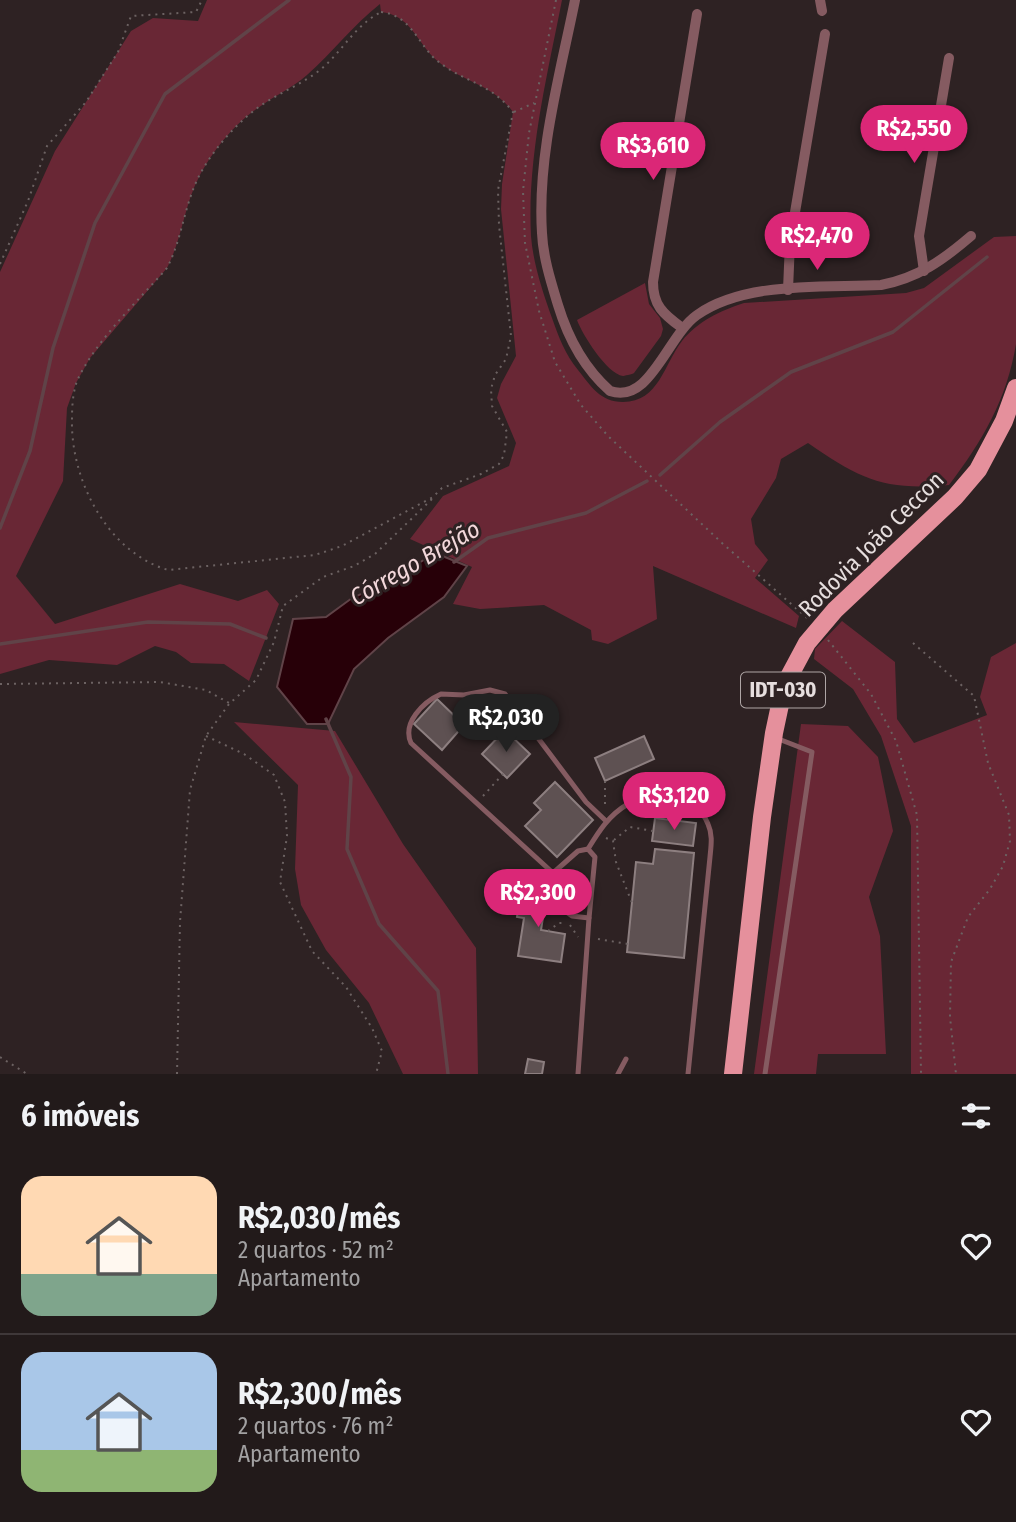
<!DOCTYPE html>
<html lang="pt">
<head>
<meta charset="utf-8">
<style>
	:root { --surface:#221a1a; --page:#2a2323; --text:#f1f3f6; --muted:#a2a1a2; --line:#3f3839; --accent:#db2777 }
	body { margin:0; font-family:"Fira Sans Condensed",sans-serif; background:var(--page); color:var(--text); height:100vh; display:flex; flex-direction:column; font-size:26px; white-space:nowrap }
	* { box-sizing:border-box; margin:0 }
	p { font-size:23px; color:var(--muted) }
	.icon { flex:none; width:38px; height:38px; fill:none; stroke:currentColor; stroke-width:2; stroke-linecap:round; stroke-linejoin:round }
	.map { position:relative; height:1074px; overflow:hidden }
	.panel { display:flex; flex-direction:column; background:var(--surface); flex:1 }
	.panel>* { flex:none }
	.price { position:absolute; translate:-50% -60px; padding:0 16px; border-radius:24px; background:var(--accent); color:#fff; font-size:23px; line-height:46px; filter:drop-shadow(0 2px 4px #0008) }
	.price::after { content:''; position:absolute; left:50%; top:42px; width:21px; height:16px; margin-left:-10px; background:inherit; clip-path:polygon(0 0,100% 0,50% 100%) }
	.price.on { background:#222; color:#fff }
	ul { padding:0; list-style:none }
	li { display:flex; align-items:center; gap:21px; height:175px; padding:0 21px }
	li+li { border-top:2px solid var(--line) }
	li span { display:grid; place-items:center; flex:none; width:196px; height:140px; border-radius:21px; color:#555 }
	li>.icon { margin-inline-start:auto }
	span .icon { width:84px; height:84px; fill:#fffc; stroke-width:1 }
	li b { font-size:30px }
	h2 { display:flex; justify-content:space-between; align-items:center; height:84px; padding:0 21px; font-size:30px }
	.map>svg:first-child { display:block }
	.green { fill:#692735 }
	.water { fill:#270008; stroke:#604348; stroke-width:2 }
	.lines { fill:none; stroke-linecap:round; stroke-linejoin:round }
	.stream { stroke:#604348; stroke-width:3.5 }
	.building { fill:#5e5152; stroke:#8d7f80; stroke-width:2 }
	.path { stroke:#6c6262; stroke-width:2; stroke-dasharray:2 5; stroke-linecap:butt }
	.lane { stroke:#855b61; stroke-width:5 }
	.street { stroke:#855b61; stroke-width:10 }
	.primary { stroke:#e5909c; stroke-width:18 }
	.labels { text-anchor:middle; stroke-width:6; stroke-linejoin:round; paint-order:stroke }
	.shield { fill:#2e2223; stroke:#afa6a6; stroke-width:2 }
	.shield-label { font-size:21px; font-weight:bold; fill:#e6dede }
	.street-label { font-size:23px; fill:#e6dede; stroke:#2e2223 }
	.water-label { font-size:24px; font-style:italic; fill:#f3d8db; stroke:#2e2223 }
</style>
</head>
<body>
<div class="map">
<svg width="1016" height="1074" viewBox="0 0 1016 1074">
	<rect width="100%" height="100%" fill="#2e2223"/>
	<g class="green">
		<path d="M207 0H562C547 77 527 157 531 236 533 263 543 293 552 318 559 338 565 354 578 370 591 386 600 402 623 402 659 402 664 364 682 341 698 321 720 311 744 303L906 293 924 288 994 237 1016 236C1016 267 1016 315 1016 344 1007 399 982 442 949 485 884 491 860 479 808 443L781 459 776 478 751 519 755 544 768 560 755 578 799 616 796 628 653 566 657 619 608 644 592 640 591 630 544 605 480 609 453 604 472 567 410 539 443 496 509 466 516 443 497 398 501 384 516 356 501 209 502 184 513 112C491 82 459 82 433 57 416 39 409 15 381 12L380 4C353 25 333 52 307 75 292 88 274 96 258 108 234 124 212 152 199 177 184 206 182 239 167 268L90 358 76 383 67 408 63 481 16 576 55 624 180 584 238 601 267 590 279 604 249 681 224 664 191 663 176 652 155 646 117 665 49 660 0 674V272L55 151 131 31 153 18 198 21Z"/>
		<path d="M645 283 649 304 660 318 663 329 661 336 634 373C633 374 623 376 623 376 607 374 582 334 577 320Z"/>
		<path d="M842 621 895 662 897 719 914 743 987 715 980 697 991 657 1016 643V1074H911V826L881 736 853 689 814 659 815 649Z"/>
		<path d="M234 722 335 731 403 844 476 948 478 1074H403L369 1003 326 950 301 905 295 869 298 785Z"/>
		<path d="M801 724 848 726 878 757 893 831 869 897 880 936 886 1054H818L816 1074H754Z"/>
	</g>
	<path class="water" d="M435 553 467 566 444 597 388 638 354 669 328 724H307L277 687 293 619 326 617 352 598 388 582Z"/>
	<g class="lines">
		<g class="stream">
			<path d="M660 475 720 422 791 372 893 332 987 257"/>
			<path d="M0 528 30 451 53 348 95 223 165 94 289 0"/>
			<path d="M454 562 488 538 586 513 647 481"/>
			<path d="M0 644 148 622 230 624 266 638"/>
			<path d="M326 719 351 777 347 849 379 924 438 991 448 1074"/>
		</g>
	</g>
	<g class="building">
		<path d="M437 699 464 725 442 750 414 724Z"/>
		<path d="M505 730 530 754 507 778 482 754Z"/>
		<path d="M644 736 654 759 605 781 595 758Z"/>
		<path d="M555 782 593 820 557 857 525 826 541 810 534 803Z"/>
		<path d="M655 818 696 823 693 846 652 841Z"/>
		<path d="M655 849 694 853 684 958 627 952 636 862 653 864Z"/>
		<path d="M521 889 547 893 541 930 565 934 561 962 518 956 524 918 517 917Z"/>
		<path d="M528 1059 544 1062 542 1074H525Z"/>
	</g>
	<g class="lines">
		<g class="path">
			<path d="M556 0 529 133 523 191 525 243 539 311 555 362 581 405 608 436 722 543 807 618"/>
			<path d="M381 12C409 15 416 39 433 57 460 82 489 81 513 112L498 190 499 225 511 336 506 359 495 375 491 389 492 406 507 432 504 455 499 464 481 474 442 488 433 497 342 546 315 555 168 570C107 552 70 479 72 418 72 406 73 392 77 381 95 341 138 301 167 268 182 239 184 207 198 178 211 152 234 126 256 109 276 94 301 85 320 70 343 51 354 26 381 12Z"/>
			<path d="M514 112 534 103"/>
			<path d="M0 264 28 201 47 146 86 102 118 52 131 16 196 12 202 0"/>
			<path d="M828 640 871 694 896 741 917 815 921 1074"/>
			<path d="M913 643 974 696 988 763 1009 815 1010 841 1003 866 990 889 968 917 951 962 950 1017 956 1074"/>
			<path d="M0 684 160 682 206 690 229 703"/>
			<path d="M453 714 476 702"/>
			<path d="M508 733 516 722"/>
			<path d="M206 736 244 754 274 775 285 802 287 836 280 882 312 951 346 987 372 1028 382 1051 376 1074"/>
			<path d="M605 781V809"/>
			<path d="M483 796 503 774"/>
			<path d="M606 838 613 841 616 862 632 903"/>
			<path d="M614 840 630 827 653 831"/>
			<path d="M570 925 578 937"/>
			<path d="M548 931 559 923H565"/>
			<path d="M598 939 628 944"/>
			<path d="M0 1057 27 1074"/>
			<path d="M177 1074 180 922 190 790 206 736 229 704 256 680 274 642 283 606 323 577 354 566 375 554 432 499"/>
		</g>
		<g class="lane">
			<path d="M588 849C599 831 609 815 628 804 653 789 696 794 708 824 713 835 711 846 710 857L688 1074"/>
			<path d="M588 849 595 857 589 918 572 916 558 906 552 889 553 873 578 851Z"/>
			<path d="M553 873 411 743C402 723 423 702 441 694L464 695 490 690 505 694 586 802 606 821"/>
			<path d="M578 1074 589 918"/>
			<path d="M618 1074 626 1059"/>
			<path d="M765 1074 812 752 776 738"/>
		</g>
		<g class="street">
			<path d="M575 0C560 75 537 155 542 233 543 257 551 282 558 305 568 338 584 368 610 391 650 405 667 336 697 315 745 281 824 288 881 285 918 278 943 260 971 236"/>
			<path d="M820 0 822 11"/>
			<path d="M924 271 919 236 949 58"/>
			<path d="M788 290 790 242 825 34"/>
			<path d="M681 327C663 314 653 305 653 282L697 14"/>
		</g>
		<path class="primary" d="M733 1074 762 817 774 733 784 686 807 643 835 610 955 497 978 470 1004 421 1016 388"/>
	</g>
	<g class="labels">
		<rect class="shield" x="741" y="672.5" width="84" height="35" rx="5"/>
		<g class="shield-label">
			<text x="783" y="697">IDT-030</text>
		</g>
		<g class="street-label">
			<text transform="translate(871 544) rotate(-45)" y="8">Rodovia João Ceccon</text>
		</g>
		<g class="water-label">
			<text transform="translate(415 563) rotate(-30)" y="8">Córrego Brejão</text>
		</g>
	</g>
</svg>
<b class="price" style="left:914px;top:165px">R$2,550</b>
<b class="price" style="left:653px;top:182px">R$3,610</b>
<b class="price" style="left:817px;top:272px">R$2,470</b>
<b class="price on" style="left:506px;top:754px">R$2,030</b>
<b class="price" style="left:674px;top:832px">R$3,120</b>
<b class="price" style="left:538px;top:929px">R$2,300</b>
</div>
<section class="panel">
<h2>6 imóveis<svg class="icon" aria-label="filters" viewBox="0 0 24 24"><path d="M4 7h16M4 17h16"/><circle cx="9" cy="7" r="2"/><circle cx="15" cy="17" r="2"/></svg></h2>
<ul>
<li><span style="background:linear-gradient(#ffd9b3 70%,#7fa58c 0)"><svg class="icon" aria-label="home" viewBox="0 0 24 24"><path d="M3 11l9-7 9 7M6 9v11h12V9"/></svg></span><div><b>R$2,030/mês</b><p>2 quartos · 52 m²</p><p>Apartamento</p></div><svg class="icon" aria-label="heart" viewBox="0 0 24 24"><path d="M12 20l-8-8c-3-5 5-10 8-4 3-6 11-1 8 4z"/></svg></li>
<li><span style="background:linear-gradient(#a9c7e8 70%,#8fb573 0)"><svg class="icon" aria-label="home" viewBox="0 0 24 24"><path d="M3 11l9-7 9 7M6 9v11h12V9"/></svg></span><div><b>R$2,300/mês</b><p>2 quartos · 76 m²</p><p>Apartamento</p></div><svg class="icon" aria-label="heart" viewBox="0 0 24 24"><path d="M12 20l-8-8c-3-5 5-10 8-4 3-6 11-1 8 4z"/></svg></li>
</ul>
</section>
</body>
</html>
